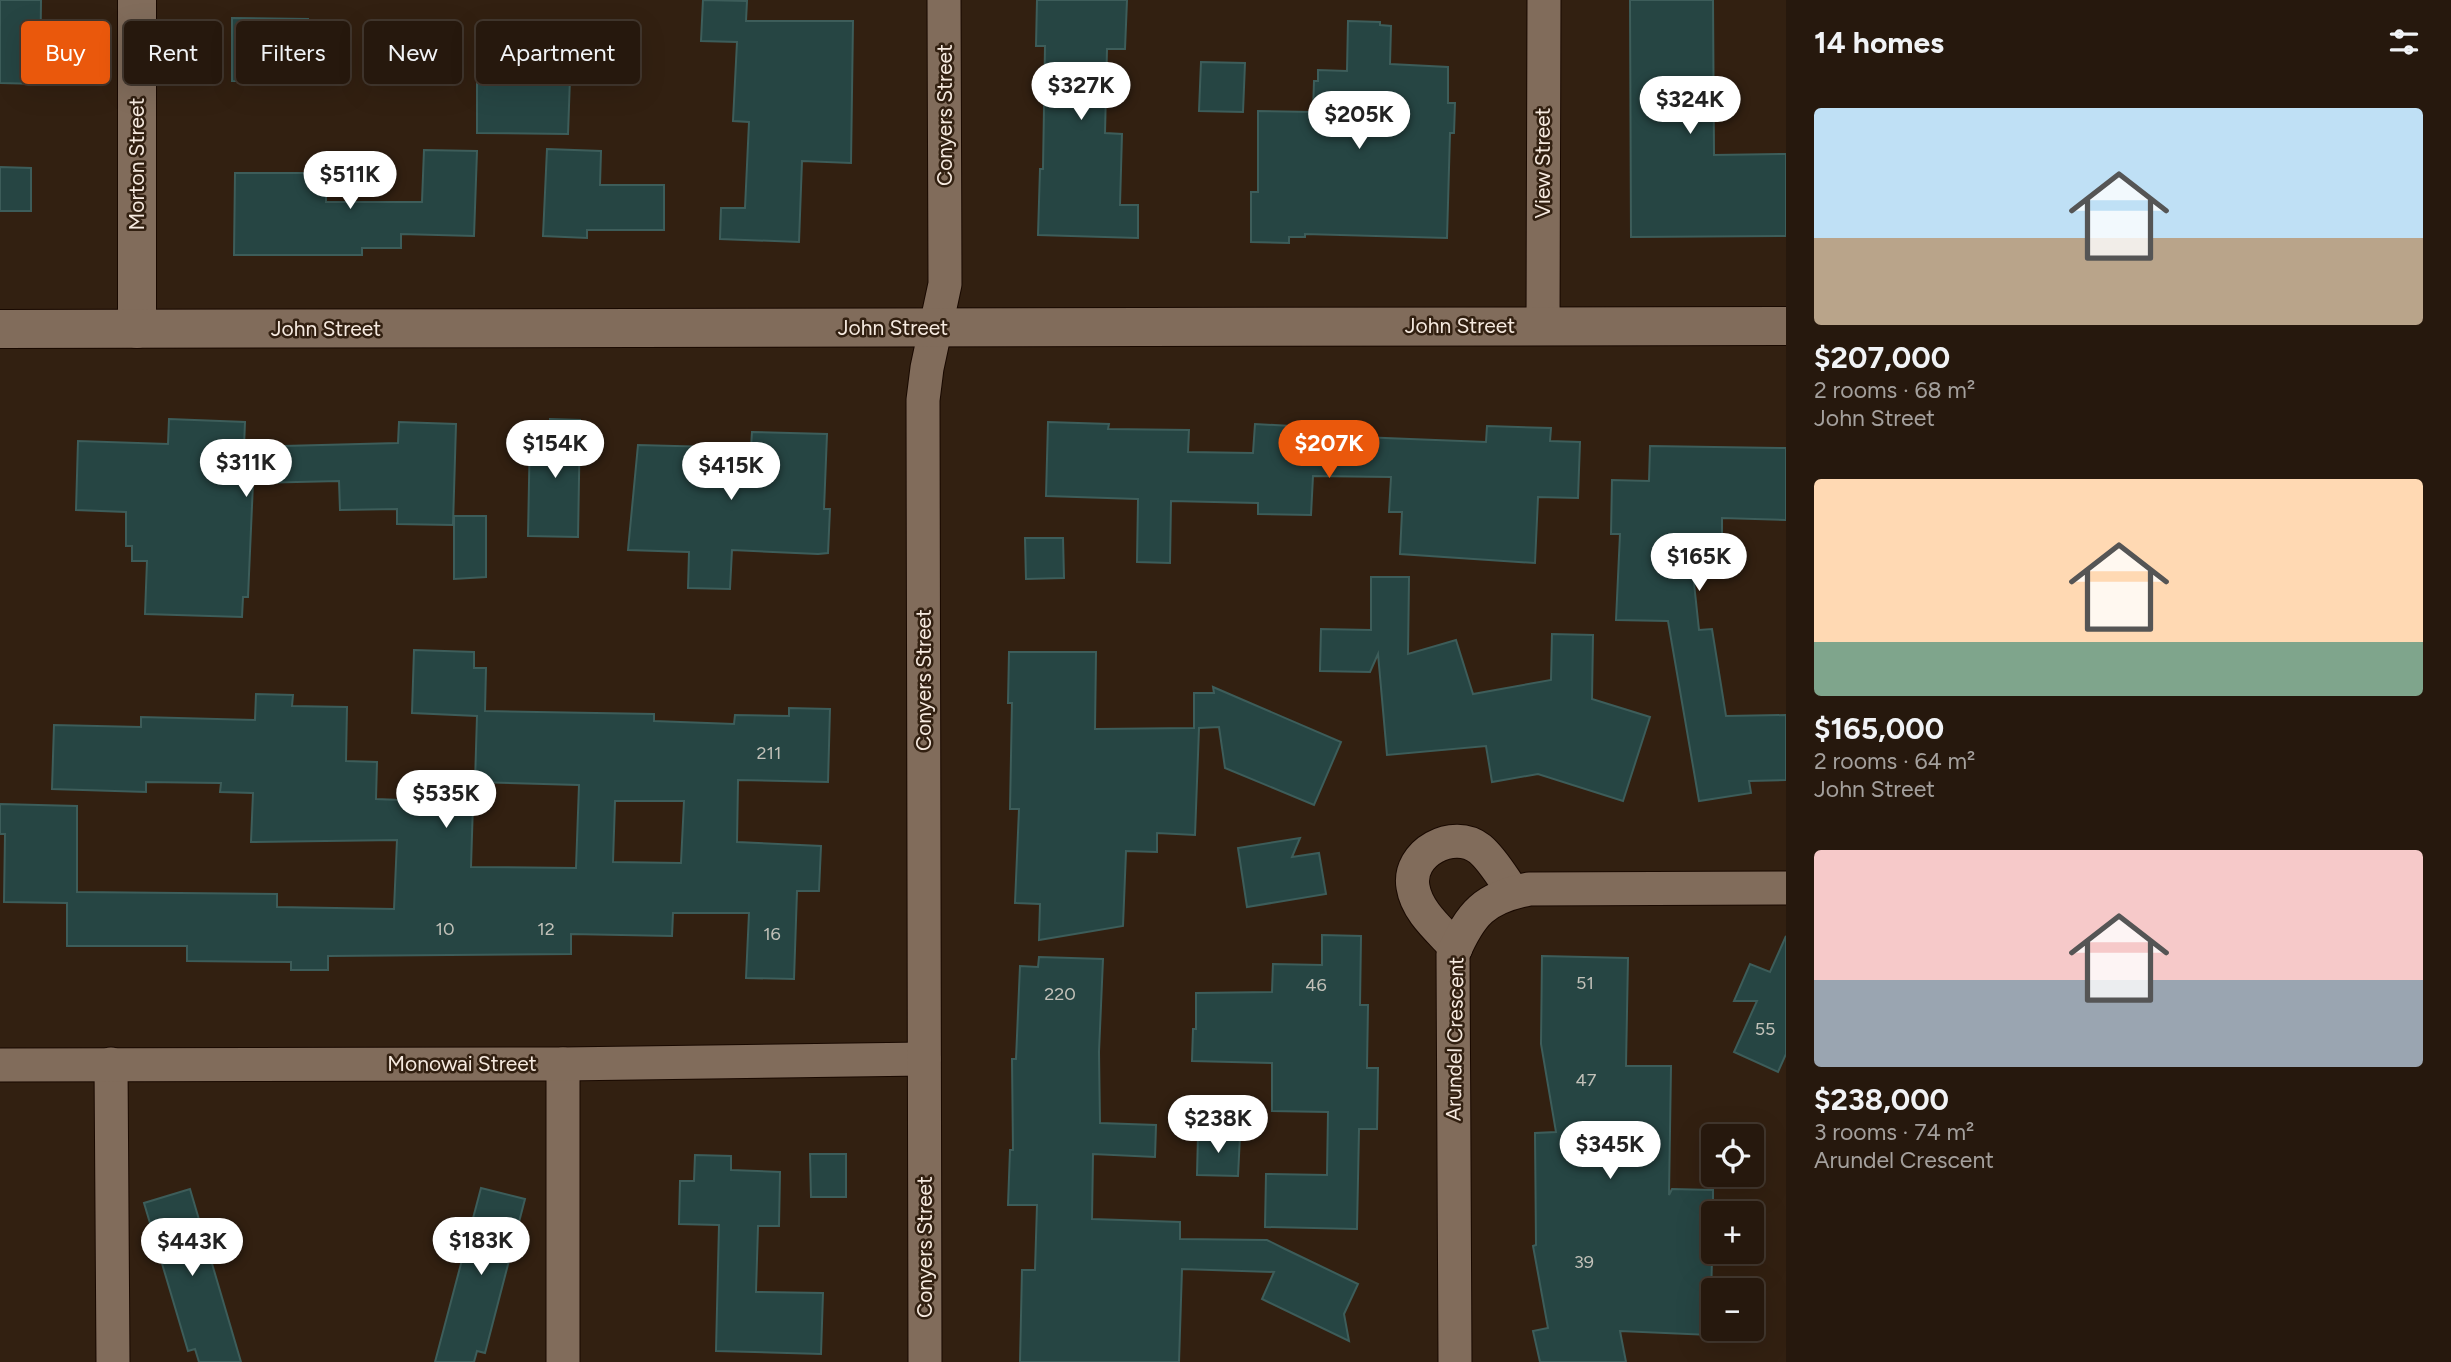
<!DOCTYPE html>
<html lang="en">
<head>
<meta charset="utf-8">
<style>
	:root { --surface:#26180d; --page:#32251b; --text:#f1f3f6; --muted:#a4a09d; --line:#42372e; --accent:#ea580c }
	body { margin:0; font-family:Figtree,sans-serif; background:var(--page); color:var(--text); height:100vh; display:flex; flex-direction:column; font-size:26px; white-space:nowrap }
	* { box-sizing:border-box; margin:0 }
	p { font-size:23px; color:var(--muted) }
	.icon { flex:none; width:38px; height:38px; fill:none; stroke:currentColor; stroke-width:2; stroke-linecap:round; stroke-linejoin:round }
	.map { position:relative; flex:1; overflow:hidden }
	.panel { display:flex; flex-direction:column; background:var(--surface); width:665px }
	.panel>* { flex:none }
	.hud { position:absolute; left:21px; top:21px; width:665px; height:63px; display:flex; gap:14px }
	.controls { position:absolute; left:1701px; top:1124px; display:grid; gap:14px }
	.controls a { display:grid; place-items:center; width:63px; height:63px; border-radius:7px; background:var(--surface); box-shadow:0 7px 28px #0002,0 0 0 2px var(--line); font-size:35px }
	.price { position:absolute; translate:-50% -60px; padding:0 16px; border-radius:24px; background:#fff; color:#222; font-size:23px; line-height:46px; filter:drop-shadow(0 2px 4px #0008) }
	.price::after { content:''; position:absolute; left:50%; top:42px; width:21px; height:16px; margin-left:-10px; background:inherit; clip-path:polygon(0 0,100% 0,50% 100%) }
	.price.active { background:var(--accent); color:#fff }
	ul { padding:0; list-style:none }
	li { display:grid; align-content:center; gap:14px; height:371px; padding:0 28px }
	li span { display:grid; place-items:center; height:217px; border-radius:7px; color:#555 }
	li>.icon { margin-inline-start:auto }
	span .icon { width:126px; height:126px; fill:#fffc; stroke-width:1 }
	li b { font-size:30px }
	h2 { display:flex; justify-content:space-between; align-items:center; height:84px; padding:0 28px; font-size:30px }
	.pill { padding:0 24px; border-radius:7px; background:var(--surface); box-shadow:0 7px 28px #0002,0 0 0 2px var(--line); font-size:24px; line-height:63px }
	.pill.active { background:var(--accent); color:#fff }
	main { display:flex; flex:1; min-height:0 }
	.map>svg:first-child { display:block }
	.building { fill:#264543; stroke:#3d5d5a; stroke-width:2; fill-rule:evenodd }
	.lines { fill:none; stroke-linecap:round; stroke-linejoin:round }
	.street-casing { stroke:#190900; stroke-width:35 }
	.secondary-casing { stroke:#190900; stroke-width:40 }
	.street { stroke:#816c5b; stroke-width:33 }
	.secondary { stroke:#816c5b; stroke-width:38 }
	.labels { text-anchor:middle; stroke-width:5; stroke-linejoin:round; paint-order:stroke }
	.number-label { font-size:18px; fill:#c2c1b9 }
	.street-label { font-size:21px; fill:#f6eae0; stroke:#322011 }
</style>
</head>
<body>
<main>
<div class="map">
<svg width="1786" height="1362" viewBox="0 0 1786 1362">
	<rect width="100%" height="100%" fill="#322011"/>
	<g class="building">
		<path d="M0 0H41L40 84 0 83Z"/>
		<path d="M703 0 747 1 746 21H853L851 163 802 161 799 242 720 239 721 208H745L749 122 733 121 737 42 701 41Z"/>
		<path d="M1037 0H1127L1125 49H1107L1105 133 1122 134 1120 205H1138V238L1038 235 1040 169H1043L1045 46H1036Z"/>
		<path d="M1630 0H1713L1714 155 1786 154V236L1631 237Z"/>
		<path d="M232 18 308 19V82L232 81Z"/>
		<path d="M1348 21 1380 22V25L1391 26 1390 64 1448 67V103H1455L1454 133H1450L1447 238 1305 234V237H1289V243L1251 242V192H1258V111L1313 112 1314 81H1318V70L1347 71Z"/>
		<path d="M477 55H527V64L561 66V75H569L570 78 568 134 477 133Z"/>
		<path d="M1201 62 1245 63 1243 112 1199 111Z"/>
		<path d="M547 149 601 151 600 185H664V230H587V238L543 236Z"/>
		<path d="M424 150 477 151 474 236 401 234V248H362V255H234L235 173H326V202H422Z"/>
		<path d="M0 167 31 168V211H0Z"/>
		<path d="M169 419 245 422 244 447 398 443 399 422 456 424 453 525 397 524V509L340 510 339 481 253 483 248 597H243L242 617 145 614 147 561H132V546H126V512L76 510 78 441 168 444Z"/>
		<path d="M550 419 580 420 578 537 528 536 530 430H550Z"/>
		<path d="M1048 422 1109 424 1108 429 1189 430 1188 452 1253 453 1255 424 1360 430V437L1486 442 1487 426 1551 428 1550 441 1580 442 1578 498 1538 497 1535 563 1400 554 1402 512H1389L1391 477 1313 476 1311 515 1258 514V503L1171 501 1170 563 1137 562 1138 499 1046 496Z"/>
		<path d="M752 432 827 434 824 509H830L828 553 818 554 732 550 730 589 688 588 689 552 628 550 638 445 751 448Z"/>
		<path d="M1650 446 1786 448V520L1722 518V537L1689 536 1699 630 1712 629 1726 716 1786 715V780L1749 781 1751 793 1699 801 1668 621 1616 620 1620 534H1611L1612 480 1649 481Z"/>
		<path d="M454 516H486V577L454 579Z"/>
		<path d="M1025 538H1063L1064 578 1026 579Z"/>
		<path d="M1371 577H1409L1408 654 1456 640 1473 694 1551 680 1552 634 1593 635 1592 699 1650 717 1623 801 1538 774 1492 782 1486 746 1387 755 1378 654 1370 672 1320 671 1321 629 1371 630Z"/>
		<path d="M414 650 474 652V668H486L485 711 654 714V721L734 724 735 715 789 716V708L830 709 828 782 738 780 737 842 821 846 819 891H797L794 979 746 978 749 913H673L672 936 571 934V954L328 956V970H291V962L187 961V946H67V903L4 902 5 834H0V804L77 806V892L277 894V907L394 909 397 840 251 842 253 793 220 792 221 783 146 782V792L52 789 54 725 141 727V717L255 720 256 694 293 695 292 706 347 707 346 761 377 762 376 799 473 803 471 867 576 868 579 785 475 782 477 716 412 713ZM615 801H684L681 863 613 862Z"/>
		<path d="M1009 652H1096L1095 729 1194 728V693H1214L1213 687 1341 742 1314 805 1225 768 1219 727 1199 728 1195 835 1157 833V852L1126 851 1123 926 1039 940 1040 904 1015 903 1019 809H1010L1012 703H1008Z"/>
		<path d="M1300 838 1292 857 1319 853 1326 894 1247 907 1238 848Z"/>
		<path d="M1322 935 1361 936 1360 1005H1368L1367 1068H1378L1377 1129H1359L1357 1229 1265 1227 1266 1174 1327 1175 1328 1112 1272 1111V1063L1192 1061 1193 1029H1196V993L1272 992 1273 964 1322 965Z"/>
		<path d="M1786 936V1054L1778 1072 1734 1052 1757 1001H1734L1750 964 1770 972Z"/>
		<path d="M1542 956 1628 958 1626 1066H1671L1669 1195 1672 1189 1713 1190V1214L1708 1226 1713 1221 1710 1335 1620 1331 1626 1362H1540L1533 1331 1548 1328 1533 1246 1536 1245 1535 1133 1556 1132 1541 1044Z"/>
		<path d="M1039 957 1103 959 1099 1052 1100 1123 1156 1125 1155 1157 1093 1154 1092 1219 1180 1222V1239L1267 1240 1285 1249 1358 1284 1344 1314 1349 1341 1262 1299 1274 1272 1182 1269 1179 1362H1020L1022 1270H1035L1037 1205H1008L1010 1150H1013L1012 1059H1016L1020 966 1038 967Z"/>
		<path d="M1198 1135 1240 1136 1238 1176 1197 1175Z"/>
		<path d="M810 1154H846V1197H811Z"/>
		<path d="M695 1155 731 1156V1170L780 1172 779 1226H758L756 1292 823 1293 821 1354 716 1351 719 1225 679 1224 680 1181H694Z"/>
		<path d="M481 1188 525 1199 485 1353 477 1351 474 1362H435Z"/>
		<path d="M190 1189 241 1362H199L195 1349 188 1351 144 1203Z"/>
	</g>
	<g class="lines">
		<g class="street-casing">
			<g id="street">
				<path d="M1543 326 1544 0"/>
				<path d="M1456 948C1440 930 1417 912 1413 887 1407 853 1453 828 1480 849 1493 860 1503 878 1513 892"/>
				<path d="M111 1064 113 1362"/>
				<path d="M563 1064V1362"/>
				<path d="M0 1065 563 1064 924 1059"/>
				<path d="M925 1362 923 400 927 368 945 284 944 0"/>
				<path d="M1455 1362 1453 954C1471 913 1484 898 1529 889L1786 888"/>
			</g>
		</g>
		<g class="secondary-casing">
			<g id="secondary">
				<path d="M137 0V329"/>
				<path d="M0 329 1786 326"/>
			</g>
		</g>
		<use href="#street" class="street"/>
		<use href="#secondary" class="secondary"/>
	</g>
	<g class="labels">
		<g class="number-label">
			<text x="769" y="759">211</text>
			<text x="445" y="935">10</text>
			<text x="546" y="935">12</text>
			<text x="772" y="940">16</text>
			<text x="1585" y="989">51</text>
			<text x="1316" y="991">46</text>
			<text x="1060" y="1000">220</text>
			<text x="1765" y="1035">55</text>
			<text x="1586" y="1086">47</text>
			<text x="1584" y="1268">39</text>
		</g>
		<g class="street-label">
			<text transform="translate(945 115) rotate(-90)" y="7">Conyers Street</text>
			<text transform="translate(1543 163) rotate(-90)" y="7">View Street</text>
			<text transform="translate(137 164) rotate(-90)" y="7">Morton Street</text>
			<text x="1460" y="333">John Street</text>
			<text x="893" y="335">John Street</text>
			<text x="326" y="336">John Street</text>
			<text transform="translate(924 680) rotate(-90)" y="7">Conyers Street</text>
			<text transform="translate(1455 1039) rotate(-89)" y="7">Arundel Crescent</text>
			<text x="462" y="1071">Monowai Street</text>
			<text transform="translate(925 1247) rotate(-90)" y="7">Conyers Street</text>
		</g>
	</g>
</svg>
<div class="controls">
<a><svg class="icon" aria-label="locate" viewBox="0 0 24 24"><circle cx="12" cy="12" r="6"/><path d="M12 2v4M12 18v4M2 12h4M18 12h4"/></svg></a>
<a>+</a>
<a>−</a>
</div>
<b class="price" style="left:1081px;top:122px">$327K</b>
<b class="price" style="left:1690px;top:136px">$324K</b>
<b class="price" style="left:1359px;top:151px">$205K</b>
<b class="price" style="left:350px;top:211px">$511K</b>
<b class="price" style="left:555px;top:480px">$154K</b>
<b class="price active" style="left:1329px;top:480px">$207K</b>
<b class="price" style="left:246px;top:499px">$311K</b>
<b class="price" style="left:731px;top:502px">$415K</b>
<b class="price" style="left:1699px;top:593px">$165K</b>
<b class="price" style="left:446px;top:830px">$535K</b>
<b class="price" style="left:1218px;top:1155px">$238K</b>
<b class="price" style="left:1610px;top:1181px">$345K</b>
<b class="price" style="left:481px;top:1277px">$183K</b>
<b class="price" style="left:192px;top:1278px">$443K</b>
<div class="hud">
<a class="pill active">Buy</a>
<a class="pill">Rent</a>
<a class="pill">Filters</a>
<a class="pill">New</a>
<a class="pill">Apartment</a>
</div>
</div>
<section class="panel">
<h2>14 homes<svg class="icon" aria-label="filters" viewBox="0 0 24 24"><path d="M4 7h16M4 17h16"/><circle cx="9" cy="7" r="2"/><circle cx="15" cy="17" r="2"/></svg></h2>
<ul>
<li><span style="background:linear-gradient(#bfe0f5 60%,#b9a48a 0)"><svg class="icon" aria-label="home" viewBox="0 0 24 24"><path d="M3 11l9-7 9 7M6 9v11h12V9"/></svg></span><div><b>$207,000</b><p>2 rooms · 68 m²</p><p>John Street</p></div></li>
<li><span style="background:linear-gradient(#ffd9b3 75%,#7fa58c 0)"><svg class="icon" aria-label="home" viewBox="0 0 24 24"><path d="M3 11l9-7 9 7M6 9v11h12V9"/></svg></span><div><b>$165,000</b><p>2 rooms · 64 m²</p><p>John Street</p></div></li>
<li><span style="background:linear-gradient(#f6c9c9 60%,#9aa5b1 0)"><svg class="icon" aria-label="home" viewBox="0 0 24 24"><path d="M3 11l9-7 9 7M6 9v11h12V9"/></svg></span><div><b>$238,000</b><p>3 rooms · 74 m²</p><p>Arundel Crescent</p></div></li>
</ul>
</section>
</main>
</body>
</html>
